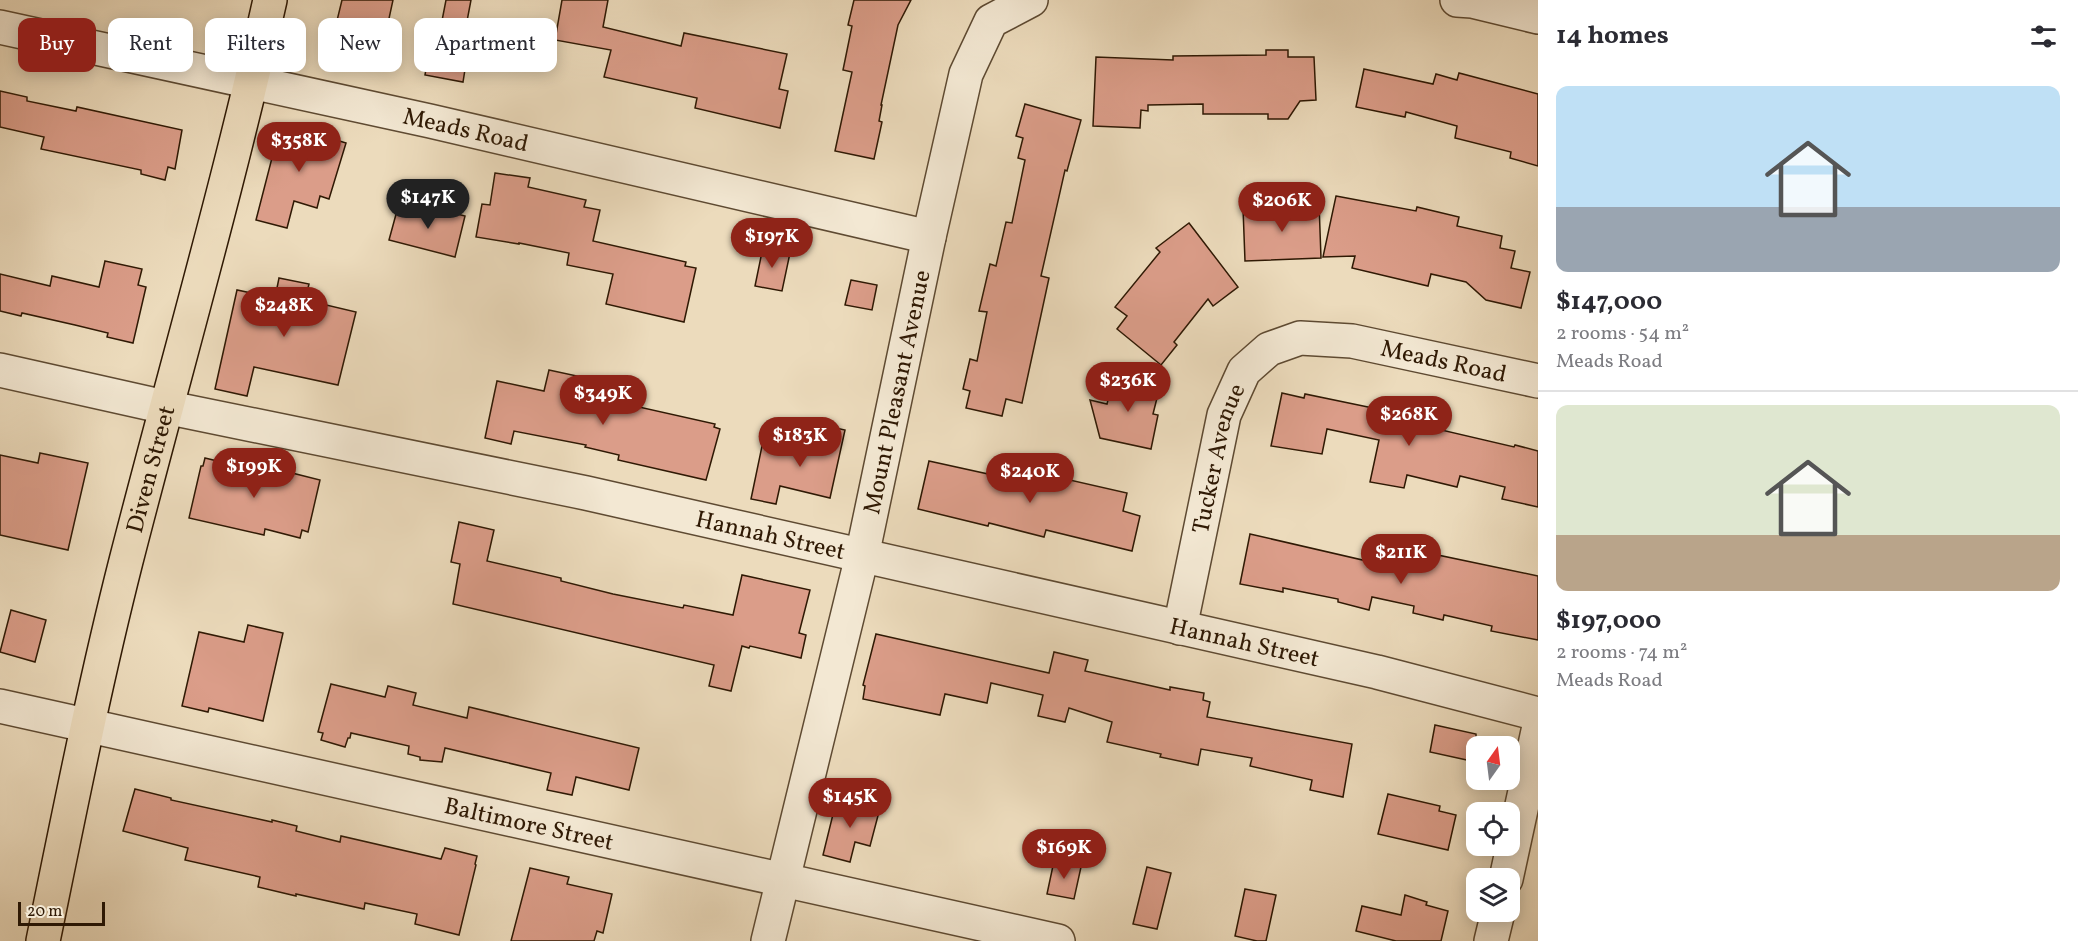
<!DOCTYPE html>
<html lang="en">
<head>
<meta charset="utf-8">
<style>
	:root { --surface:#fff; --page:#f7f7f7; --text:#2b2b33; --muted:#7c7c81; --line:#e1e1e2; --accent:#8f2418 }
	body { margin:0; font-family:Vollkorn,serif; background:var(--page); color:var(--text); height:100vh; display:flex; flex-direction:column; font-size:22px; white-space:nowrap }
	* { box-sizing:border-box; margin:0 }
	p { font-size:20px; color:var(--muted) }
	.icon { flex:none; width:33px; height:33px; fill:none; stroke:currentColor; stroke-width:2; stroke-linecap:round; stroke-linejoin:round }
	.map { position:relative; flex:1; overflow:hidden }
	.drawer { display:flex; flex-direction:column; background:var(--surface); width:540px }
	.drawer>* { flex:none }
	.guide { position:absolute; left:18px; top:18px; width:570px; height:54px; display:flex; gap:12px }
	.needle { width:39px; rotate:14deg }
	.controls { position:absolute; left:1466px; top:736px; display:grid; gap:12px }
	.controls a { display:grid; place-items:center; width:54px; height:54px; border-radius:12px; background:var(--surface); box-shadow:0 3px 15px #0003; font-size:30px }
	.scale { position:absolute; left:18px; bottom:15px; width:87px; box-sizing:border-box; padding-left:6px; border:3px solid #2f1904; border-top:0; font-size:16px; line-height:21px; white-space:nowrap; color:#2f1904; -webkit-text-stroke:4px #f3e8d3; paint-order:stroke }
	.price { position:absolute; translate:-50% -51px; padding:0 14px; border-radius:21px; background:var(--accent); color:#fff; font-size:20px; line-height:39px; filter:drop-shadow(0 2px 3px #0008) }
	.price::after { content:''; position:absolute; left:50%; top:36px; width:18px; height:14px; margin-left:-9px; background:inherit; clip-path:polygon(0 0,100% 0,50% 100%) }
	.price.selected { background:#222; color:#fff }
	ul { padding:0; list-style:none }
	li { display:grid; align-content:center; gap:12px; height:318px; padding:0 18px }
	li+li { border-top:2px solid var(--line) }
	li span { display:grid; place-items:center; height:186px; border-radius:12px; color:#555 }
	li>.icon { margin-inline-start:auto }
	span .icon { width:108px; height:108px; fill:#fffc; stroke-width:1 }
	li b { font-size:26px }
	h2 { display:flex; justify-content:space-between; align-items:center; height:72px; padding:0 18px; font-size:26px }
	.chip { padding:0 21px; border-radius:12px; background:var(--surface); box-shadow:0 3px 15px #0003; font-size:21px; line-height:54px }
	.chip.selected { background:var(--accent); color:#fff }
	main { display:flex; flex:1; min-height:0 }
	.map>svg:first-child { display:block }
	.building { fill:#db9d89; stroke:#2f1904; stroke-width:1.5 }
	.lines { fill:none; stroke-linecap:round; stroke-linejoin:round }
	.minor-casing { stroke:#5e4a32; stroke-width:36 }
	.major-casing { stroke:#2f1904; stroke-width:36 }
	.minor { stroke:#f3e8d3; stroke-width:33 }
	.major { stroke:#ecdbbc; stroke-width:33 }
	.labels { text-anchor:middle; stroke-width:4.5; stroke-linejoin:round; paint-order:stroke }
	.street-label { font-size:24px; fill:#2f1904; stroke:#f3e8d3 }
</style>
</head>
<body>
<main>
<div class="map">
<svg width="1538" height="941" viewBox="0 0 1538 941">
	<rect width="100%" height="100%" fill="#ecdbbc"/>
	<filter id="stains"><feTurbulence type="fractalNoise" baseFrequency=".00333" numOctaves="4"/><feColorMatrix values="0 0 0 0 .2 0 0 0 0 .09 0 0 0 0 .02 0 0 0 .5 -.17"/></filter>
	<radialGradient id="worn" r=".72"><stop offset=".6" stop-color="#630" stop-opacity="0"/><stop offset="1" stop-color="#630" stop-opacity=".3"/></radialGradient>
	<g class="building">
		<path d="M342 0H393L382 51 360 46 361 43 333 37Z"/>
		<path d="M446 0H471L464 37 470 38 463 82 425 75 433 29 440 31Z"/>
		<path d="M562 0H608L603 27 681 46 684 33 787 54 779 89 788 91 780 128 695 108 697 98 604 77 611 50 555 40Z"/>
		<path d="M854 0H911L898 25 881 105H882L879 121 882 122 874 159 835 151 852 72 843 70 852 26 848 25Z"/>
		<path d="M1266 50H1288V57H1314L1316 100 1300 101 1288 119H1268V114H1203V104L1148 105V111L1141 110 1140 128 1093 126 1096 57 1173 60V56L1266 55Z"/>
		<path d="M1364 69 1433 84 1436 74 1457 80 1459 73 1538 94V166L1510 158 1511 152 1455 138 1457 126 1406 112 1405 117 1356 107Z"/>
		<path d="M0 91 27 97V101L76 111 77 107 182 130 175 169 168 167 165 180 141 174V170L41 149 44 137 0 127Z"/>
		<path d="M1025 104 1081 120 1067 171 1065 170 1041 276 1049 278 1022 403 1006 399 1002 416 966 408 970 391 963 389 970 359 977 361 987 312 979 311 990 264 996 266 1006 222 1012 223 1025 160 1018 158 1023 138 1016 136Z"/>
		<path d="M281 123 346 143 329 199 320 196 317 208 294 201 287 228 256 220Z"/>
		<path d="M495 173 530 178 528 187 586 200 584 207 600 210 593 241 686 262 685 266 696 268 684 322 606 304 613 274 567 265 569 253 519 243V244L476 237 482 204 490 205Z"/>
		<path d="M1336 196 1416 211 1417 207 1459 217 1457 226 1502 236 1500 248 1515 251 1511 268 1530 272 1521 308 1486 300 1466 282 1431 274 1428 286 1352 268 1355 256 1323 257Z"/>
		<path d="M1319 203 1321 258 1245 261 1243 208 1292 205V207Z"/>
		<path d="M423 205 465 216 455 257 389 240 398 207 421 213Z"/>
		<path d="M1189 223 1238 287 1213 306 1208 299 1174 342 1177 345 1161 365 1117 329 1127 316 1115 307 1160 252 1156 248Z"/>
		<path d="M763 247 790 253 782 291 755 286Z"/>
		<path d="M105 261 142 269 138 285 146 287 133 343 107 337 108 333 75 325 22 313 21 316 0 311V274L50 286 52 276 99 287Z"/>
		<path d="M279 278 309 284 305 300 356 312 338 385 254 367 247 396 215 389 237 290 275 298Z"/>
		<path d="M851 280 877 285 872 310 845 305Z"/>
		<path d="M549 370 577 376 574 387 622 398 621 403 715 424 714 427 720 429 706 480 618 460 619 455 585 447 586 445 514 431 511 444 485 438 497 381 544 391Z"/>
		<path d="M1114 376 1160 386 1153 414 1158 415 1151 449 1100 438 1090 400 1107 404Z"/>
		<path d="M1282 393 1304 398 1305 394 1402 414 1401 418 1407 419V422L1514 447 1515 445 1538 451V507L1502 499 1505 487 1460 476 1457 487 1407 475 1404 488 1370 482 1379 440 1327 429 1322 454 1271 446Z"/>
		<path d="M818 424 845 430 830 498 780 486 776 504 751 499 762 446 811 455Z"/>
		<path d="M40 453 88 463 68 550 0 535V455L38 463Z"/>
		<path d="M205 458 250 469 283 475 284 471 320 480 308 532 302 530 300 538 265 529 264 535 189 518 201 466H203Z"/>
		<path d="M929 461 1011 479 1013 467 1127 493 1123 511 1140 516 1132 551 1046 530 1044 537 989 523 988 526 918 509Z"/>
		<path d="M459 522 494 530 487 561 561 578V581L613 594 683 608 684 605 733 615 742 575 810 590 799 633 806 635 801 658 750 646 749 648 742 646 731 691 709 686 714 665 453 604 460 564 451 562Z"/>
		<path d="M1250 534 1406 570 1407 567 1424 570 1428 553 1538 576V640L1491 631 1492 626 1444 615 1443 620 1413 613 1414 606 1372 597 1369 610 1338 602V599L1283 588V592L1240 584Z"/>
		<path d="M11 610 46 620 35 662 0 652Z"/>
		<path d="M248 625 283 633 263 721 209 708 208 712 182 706 199 632 244 642Z"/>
		<path d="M876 634 1049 673 1054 652 1088 660 1085 671 1170 690V687L1204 693 1203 700 1210 702 1207 717 1352 744 1343 797 1310 790 1312 780 1250 766 1252 758 1201 749 1198 765 1160 757 1161 754 1107 742 1112 722 1069 708 1065 722 1038 716 1043 695 991 683 987 703 945 694 940 715 863 699 865 686 863 685Z"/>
		<path d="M331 684 385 697 388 686 416 693 413 705 467 718 469 707 639 748 629 790 576 777 572 795 547 790 551 773 445 748 442 762 420 760V757L408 754 409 746 351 733 350 738H348L345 747 321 740 323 733 318 732Z"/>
		<path d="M1435 725 1476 734V762L1430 752Z"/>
		<path d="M135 789 171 798V800L272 822V820L297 826 296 831 340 842 341 836 441 859 445 848 477 856 475 864 476 865 459 935 415 924 417 914 365 903 364 909 296 894V896L258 887 260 877 185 860 188 848 123 831Z"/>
		<path d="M1388 794 1440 806 1439 811 1456 815 1448 850 1378 834Z"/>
		<path d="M837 798 880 808 870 846 855 842 850 862 823 855Z"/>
		<path d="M1054 861 1081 867 1074 899 1047 894Z"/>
		<path d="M1147 867 1171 873 1157 929 1133 924Z"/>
		<path d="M530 868 569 877 567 884 612 894 603 933 597 931 594 941H511Z"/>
		<path d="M1245 889 1276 895 1266 941H1257L1235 936Z"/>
		<path d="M1405 895 1427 902 1426 905 1448 911 1441 941H1396L1356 931 1362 906 1401 915Z"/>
	</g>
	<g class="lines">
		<g class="minor-casing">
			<g id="minor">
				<path d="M1457 0 1472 1 1538 17"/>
				<path id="s1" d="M0 27 430 121 929 237"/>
				<path id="s2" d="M0 370 165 407 586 493 1377 672 1538 714"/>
				<path id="s3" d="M1180 628 1224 415 1244 371 1269 349 1300 338 1352 341 1538 381"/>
				<path id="s4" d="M0 706 1058 941"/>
				<path d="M1506 879 1538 731"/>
				<path id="s5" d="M768 941 862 556 929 237 966 74 991 21 1031 0"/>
				<path d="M1491 941 1498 912"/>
			</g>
		</g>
		<g class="major-casing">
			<g id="major">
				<path id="s6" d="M43 941C69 814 94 687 126 561 174 374 228 188 270 0"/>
			</g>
		</g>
		<use href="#minor" class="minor"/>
		<use href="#major" class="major"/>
	</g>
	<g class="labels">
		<g class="street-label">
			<text dy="8" stroke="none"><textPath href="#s1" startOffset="477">Meads Road</textPath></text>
			<text dy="8" stroke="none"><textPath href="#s3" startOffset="478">Meads Road</textPath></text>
			<text dy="8" stroke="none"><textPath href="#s5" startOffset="564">Mount Pleasant Avenue</textPath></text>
			<text dy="8" stroke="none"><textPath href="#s3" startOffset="174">Tucker Avenue</textPath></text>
			<text dy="8" stroke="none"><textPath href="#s6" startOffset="484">Diven Street</textPath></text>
			<text dy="8" stroke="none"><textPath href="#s2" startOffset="788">Hannah Street</textPath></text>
			<text dy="8" stroke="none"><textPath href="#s2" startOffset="1274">Hannah Street</textPath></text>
			<text dy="8" stroke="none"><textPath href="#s4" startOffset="542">Baltimore Street</textPath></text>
		</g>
	</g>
	<rect width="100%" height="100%" filter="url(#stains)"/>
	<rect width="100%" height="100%" fill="url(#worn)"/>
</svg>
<div class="controls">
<a><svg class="needle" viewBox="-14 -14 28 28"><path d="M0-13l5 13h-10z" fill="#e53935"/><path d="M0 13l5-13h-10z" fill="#7c7c81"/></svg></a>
<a><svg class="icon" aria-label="locate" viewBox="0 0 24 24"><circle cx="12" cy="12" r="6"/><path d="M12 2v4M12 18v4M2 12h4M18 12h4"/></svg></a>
<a><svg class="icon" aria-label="layers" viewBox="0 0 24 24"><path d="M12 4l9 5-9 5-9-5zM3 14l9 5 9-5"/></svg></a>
</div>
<div class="scale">20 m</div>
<b class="price" style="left:299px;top:173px">$358K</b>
<b class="price selected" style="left:428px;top:230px">$147K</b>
<b class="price" style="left:1282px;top:233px">$206K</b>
<b class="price" style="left:772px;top:269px">$197K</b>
<b class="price" style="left:284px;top:338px">$248K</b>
<b class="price" style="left:1128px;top:413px">$236K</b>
<b class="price" style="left:603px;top:426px">$349K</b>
<b class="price" style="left:1409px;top:447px">$268K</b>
<b class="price" style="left:800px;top:468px">$183K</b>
<b class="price" style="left:254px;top:499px">$199K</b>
<b class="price" style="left:1030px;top:504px">$240K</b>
<b class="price" style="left:1401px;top:585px">$211K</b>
<b class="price" style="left:850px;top:829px">$145K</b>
<b class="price" style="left:1064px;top:880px">$169K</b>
<div class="guide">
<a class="chip selected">Buy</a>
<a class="chip">Rent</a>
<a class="chip">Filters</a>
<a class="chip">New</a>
<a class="chip">Apartment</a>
</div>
</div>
<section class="drawer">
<h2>14 homes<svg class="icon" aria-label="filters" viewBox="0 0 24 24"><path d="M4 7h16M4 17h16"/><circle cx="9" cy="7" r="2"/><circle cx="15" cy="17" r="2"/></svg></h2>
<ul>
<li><span style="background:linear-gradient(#bfe0f5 65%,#9aa5b1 0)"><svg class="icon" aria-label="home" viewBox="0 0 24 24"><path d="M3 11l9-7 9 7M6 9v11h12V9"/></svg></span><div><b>$147,000</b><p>2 rooms · 54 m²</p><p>Meads Road</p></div></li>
<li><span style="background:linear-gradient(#dfe7d0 70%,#b9a48a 0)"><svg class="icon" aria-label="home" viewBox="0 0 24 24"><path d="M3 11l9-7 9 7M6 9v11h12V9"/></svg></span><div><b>$197,000</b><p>2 rooms · 74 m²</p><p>Meads Road</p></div></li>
</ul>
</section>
</main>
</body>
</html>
